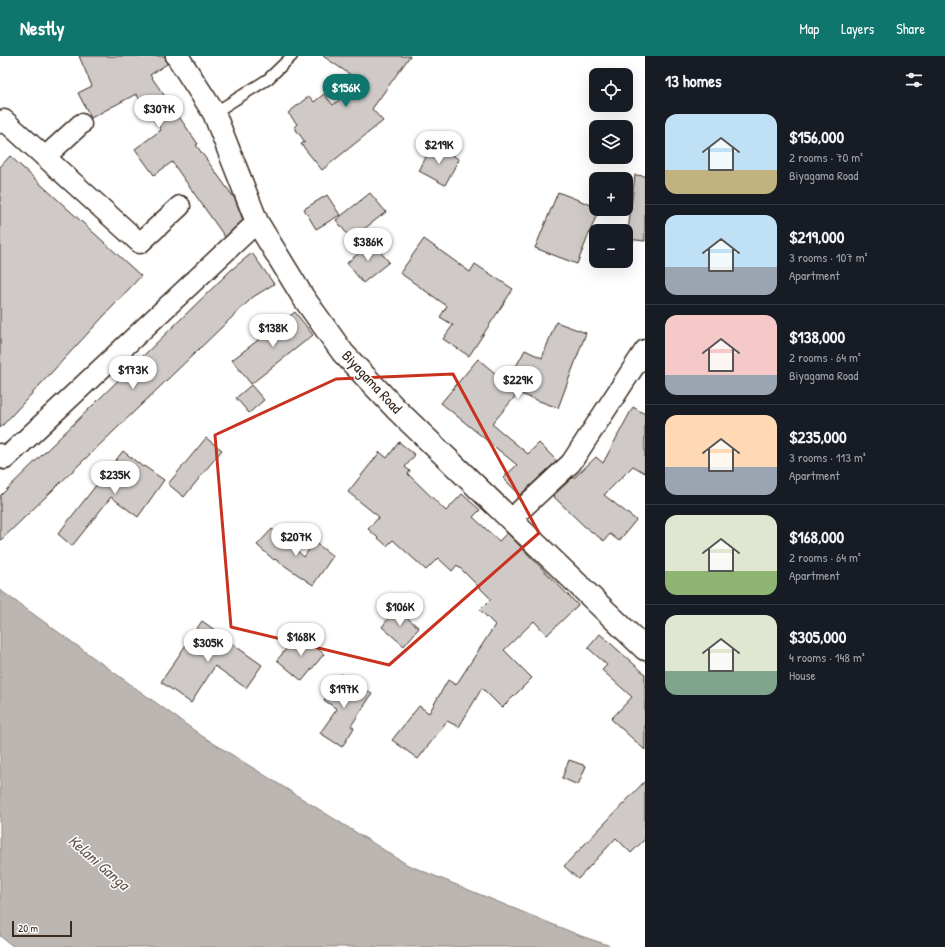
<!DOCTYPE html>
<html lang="en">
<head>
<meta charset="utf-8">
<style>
	:root { --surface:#171b24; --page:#20242c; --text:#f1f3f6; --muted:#9ea1a6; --line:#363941; --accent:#0f766e }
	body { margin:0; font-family:"Patrick Hand",sans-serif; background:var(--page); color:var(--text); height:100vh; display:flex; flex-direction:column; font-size:15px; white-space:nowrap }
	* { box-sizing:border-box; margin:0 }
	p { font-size:13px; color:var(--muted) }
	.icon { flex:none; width:22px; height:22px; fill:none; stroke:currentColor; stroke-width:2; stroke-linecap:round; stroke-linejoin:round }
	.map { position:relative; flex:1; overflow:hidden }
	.panel { display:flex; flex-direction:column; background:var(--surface); width:300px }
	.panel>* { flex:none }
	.fabs { position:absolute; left:589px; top:12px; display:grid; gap:8px }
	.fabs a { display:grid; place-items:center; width:44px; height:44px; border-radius:8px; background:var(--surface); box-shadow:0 4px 16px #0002; font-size:20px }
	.scale { position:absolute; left:12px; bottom:10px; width:60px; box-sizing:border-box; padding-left:4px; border:2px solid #3b2a1e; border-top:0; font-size:11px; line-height:14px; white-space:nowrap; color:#3b2a1e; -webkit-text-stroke:3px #fff; paint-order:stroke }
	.price { position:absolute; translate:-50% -34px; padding:0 9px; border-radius:14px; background:#fff; color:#222; font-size:13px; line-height:26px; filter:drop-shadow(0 1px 2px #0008) }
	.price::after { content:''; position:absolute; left:50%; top:24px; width:12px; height:9px; margin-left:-6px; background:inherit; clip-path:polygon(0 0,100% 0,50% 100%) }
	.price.active { background:var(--accent); color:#fff }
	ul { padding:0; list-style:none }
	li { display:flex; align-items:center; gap:12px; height:100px; padding:0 20px }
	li+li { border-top:1px solid var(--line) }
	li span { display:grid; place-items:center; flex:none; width:112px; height:80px; border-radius:12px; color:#555 }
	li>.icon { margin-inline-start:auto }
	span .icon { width:48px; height:48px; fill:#fffc; stroke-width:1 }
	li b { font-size:17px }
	h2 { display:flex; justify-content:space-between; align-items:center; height:48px; padding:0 20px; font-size:17px }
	header { display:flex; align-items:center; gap:24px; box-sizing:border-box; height:56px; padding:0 20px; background:var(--accent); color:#fff }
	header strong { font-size:19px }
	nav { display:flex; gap:22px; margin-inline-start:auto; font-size:14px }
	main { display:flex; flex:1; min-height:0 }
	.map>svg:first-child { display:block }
	.water { fill:#bcb6b3; stroke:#887e77 }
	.building { fill:#cfcac7; stroke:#3b2a1e }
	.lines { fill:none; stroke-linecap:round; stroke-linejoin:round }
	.service-casing { stroke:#3b2a1e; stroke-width:13 }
	.minor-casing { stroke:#3b2a1e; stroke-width:23 }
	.primary-casing { stroke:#3b2a1e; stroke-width:25 }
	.service { stroke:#fff; stroke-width:10 }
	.minor { stroke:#fff; stroke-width:20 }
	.primary { stroke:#fff; stroke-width:22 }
	.marked { fill:none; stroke:#c8321e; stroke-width:3; stroke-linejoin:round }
	.labels { text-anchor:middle; stroke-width:3; stroke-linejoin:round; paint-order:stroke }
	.street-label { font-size:15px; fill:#3b2a1e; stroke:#fff }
	.water-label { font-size:16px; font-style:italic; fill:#685b52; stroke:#fff }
</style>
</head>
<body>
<header>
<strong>Nestly</strong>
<nav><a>Map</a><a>Layers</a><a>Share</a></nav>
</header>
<main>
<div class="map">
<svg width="645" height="891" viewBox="0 0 645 891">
	<rect width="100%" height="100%" fill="#fff"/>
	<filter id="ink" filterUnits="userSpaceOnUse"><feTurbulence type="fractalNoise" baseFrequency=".025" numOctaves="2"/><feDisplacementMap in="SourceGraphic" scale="8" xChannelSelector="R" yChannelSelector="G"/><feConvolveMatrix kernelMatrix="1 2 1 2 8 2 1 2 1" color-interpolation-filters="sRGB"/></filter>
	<g filter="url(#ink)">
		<path class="water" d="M0 534 202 680 408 809 581 880 614 891H14L0 880Z"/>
		<g class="building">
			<path d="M79 0H165L167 8 150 19 198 88 196 89 235 143 243 164 225 181 172 106 154 119 135 93 161 74 136 38 91 62 78 37 92 30Z"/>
			<path d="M323 0H410L372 53 383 65 322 114 301 88 305 86 294 71 297 68 288 57 309 40 314 46 324 38 333 49 361 26Z"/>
			<path d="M432 89 459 103 445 129 419 115Z"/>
			<path d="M10 100 141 220 0 372V111Z"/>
			<path d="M635 119 645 120V185L627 183Z"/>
			<path d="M558 136 596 151V153H599L577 208 535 192Z"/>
			<path d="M370 137 386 156 351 183 336 164Z"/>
			<path d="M327 139 340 159 316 173 304 153Z"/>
			<path d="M424 183 470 216 475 208 513 233 469 300 443 283 453 269 440 261 447 250 400 217Z"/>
			<path d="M372 186 389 206 363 227 347 207Z"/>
			<path d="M252 197 274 228 253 241 0 485V440L231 214Z"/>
			<path d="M295 256 313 279 251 328 232 304Z"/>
			<path d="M556 266 586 277 558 352 518 337 492 368 528 398 539 387 557 405 520 439 503 422 517 409 441 347 478 303 507 327 525 294 542 302Z"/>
			<path d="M251 329 264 344 249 357 236 342Z"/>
			<path d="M633 351 645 358V417L633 410 604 439 636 464 619 485 610 478 604 485 584 470 553 440 573 421 574 422 596 401 603 407Z"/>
			<path d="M206 382 222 394 184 441 168 428Z"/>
			<path d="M399 386 415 399 405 411 410 415 408 418 446 455 462 438 480 454 473 461 499 485 507 477 578 549 547 579 534 565 504 594 532 622 502 652 482 632 459 671 447 665 418 703 392 684 419 650 429 657 448 624 456 629 495 569 480 554 491 543 457 509 452 515 438 502 426 514 393 484 387 490 368 473 379 461 348 436 380 396 387 402Z"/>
			<path d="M123 395 143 411 144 410 164 424 138 461 111 441 72 490 58 478Z"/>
			<path d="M272 473 304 501 314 486 333 500 313 529 275 503 274 504 257 489Z"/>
			<path d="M396 552 419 572 404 590 382 571Z"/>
			<path d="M202 565 232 586 231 587 262 609 246 632 215 610 191 647 161 626Z"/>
			<path d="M299 578 324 598 302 625 277 604Z"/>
			<path d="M600 578 645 618V694L611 663 632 641 602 614 607 609 588 592Z"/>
			<path d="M341 618 372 638 351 670 354 672 342 691 320 677 337 653 324 644Z"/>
			<path d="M569 704 586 710 578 729 562 722Z"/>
			<path d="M645 725V783L631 797 616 782 578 823 564 810Z"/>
		</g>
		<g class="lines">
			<g class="service-casing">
				<path id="service" d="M214 57 268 23 292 0"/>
			</g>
			<g class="minor-casing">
				<g id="minor">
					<path d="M0 67 4 64 140 187 180 150"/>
					<path d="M45 101 81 68"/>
					<path d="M0 398 5 403 257 166"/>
					<path d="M510 464 571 407 645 294"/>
				</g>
			</g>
			<g class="primary-casing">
				<path id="primary" d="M177 0 214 57 257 166 303 241 343 297 396 353 645 593"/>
			</g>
			<use href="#service" class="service"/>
			<use href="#minor" class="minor"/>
			<use href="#primary" class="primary"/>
		</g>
	</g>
	<path class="marked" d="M453 318 539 477 389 609 231 571 215 379 336 323Z"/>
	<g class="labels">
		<g class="street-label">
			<text transform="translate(372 326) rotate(47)" y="5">Biyagama Road</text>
		</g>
		<g class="water-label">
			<text transform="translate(99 806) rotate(41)" y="6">Kelani Ganga</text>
		</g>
	</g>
</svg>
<div class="fabs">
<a><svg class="icon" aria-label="locate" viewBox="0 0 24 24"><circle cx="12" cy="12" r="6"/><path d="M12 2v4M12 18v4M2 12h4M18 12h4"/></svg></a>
<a><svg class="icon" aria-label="layers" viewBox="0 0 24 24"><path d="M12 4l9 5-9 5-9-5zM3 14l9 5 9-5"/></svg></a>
<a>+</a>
<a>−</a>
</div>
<div class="scale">20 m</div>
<b class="price active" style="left:346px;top:52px">$156K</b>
<b class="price" style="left:159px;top:73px">$307K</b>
<b class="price" style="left:439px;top:109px">$219K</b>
<b class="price" style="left:368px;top:206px">$386K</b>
<b class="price" style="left:273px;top:292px">$138K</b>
<b class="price" style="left:133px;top:334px">$173K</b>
<b class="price" style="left:518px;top:344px">$229K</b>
<b class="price" style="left:115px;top:439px">$235K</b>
<b class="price" style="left:296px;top:501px">$207K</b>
<b class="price" style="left:400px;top:571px">$106K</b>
<b class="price" style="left:301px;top:601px">$168K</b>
<b class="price" style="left:208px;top:607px">$305K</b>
<b class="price" style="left:344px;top:653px">$197K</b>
</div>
<section class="panel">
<h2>13 homes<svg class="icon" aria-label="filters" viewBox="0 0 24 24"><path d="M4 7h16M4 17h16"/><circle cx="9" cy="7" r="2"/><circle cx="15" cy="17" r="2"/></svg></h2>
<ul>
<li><span style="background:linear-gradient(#bfe0f5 70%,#c2b280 0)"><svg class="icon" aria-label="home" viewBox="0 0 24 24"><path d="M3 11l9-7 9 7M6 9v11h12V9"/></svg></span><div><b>$156,000</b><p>2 rooms · 70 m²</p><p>Biyagama Road</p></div></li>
<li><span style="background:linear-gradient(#bfe0f5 65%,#9aa5b1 0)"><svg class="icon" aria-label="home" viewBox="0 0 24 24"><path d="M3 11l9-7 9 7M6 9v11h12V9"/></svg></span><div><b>$219,000</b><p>3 rooms · 107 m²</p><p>Apartment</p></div></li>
<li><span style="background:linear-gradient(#f6c9c9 75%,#9aa5b1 0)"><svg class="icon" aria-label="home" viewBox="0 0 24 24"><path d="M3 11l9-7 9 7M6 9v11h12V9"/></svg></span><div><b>$138,000</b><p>2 rooms · 64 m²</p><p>Biyagama Road</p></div></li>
<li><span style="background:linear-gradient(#ffd9b3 65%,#9aa5b1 0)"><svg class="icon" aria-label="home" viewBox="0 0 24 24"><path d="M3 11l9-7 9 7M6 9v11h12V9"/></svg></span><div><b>$235,000</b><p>3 rooms · 113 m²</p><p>Apartment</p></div></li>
<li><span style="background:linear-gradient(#dfe7d0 70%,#8fb573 0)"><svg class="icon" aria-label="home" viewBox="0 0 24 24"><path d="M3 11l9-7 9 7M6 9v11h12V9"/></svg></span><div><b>$168,000</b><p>2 rooms · 64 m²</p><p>Apartment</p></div></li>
<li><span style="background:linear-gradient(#dfe7d0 70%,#7fa58c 0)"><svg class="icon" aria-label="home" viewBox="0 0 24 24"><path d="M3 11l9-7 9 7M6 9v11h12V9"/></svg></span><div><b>$305,000</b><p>4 rooms · 148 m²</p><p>House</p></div></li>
</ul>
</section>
</main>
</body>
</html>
